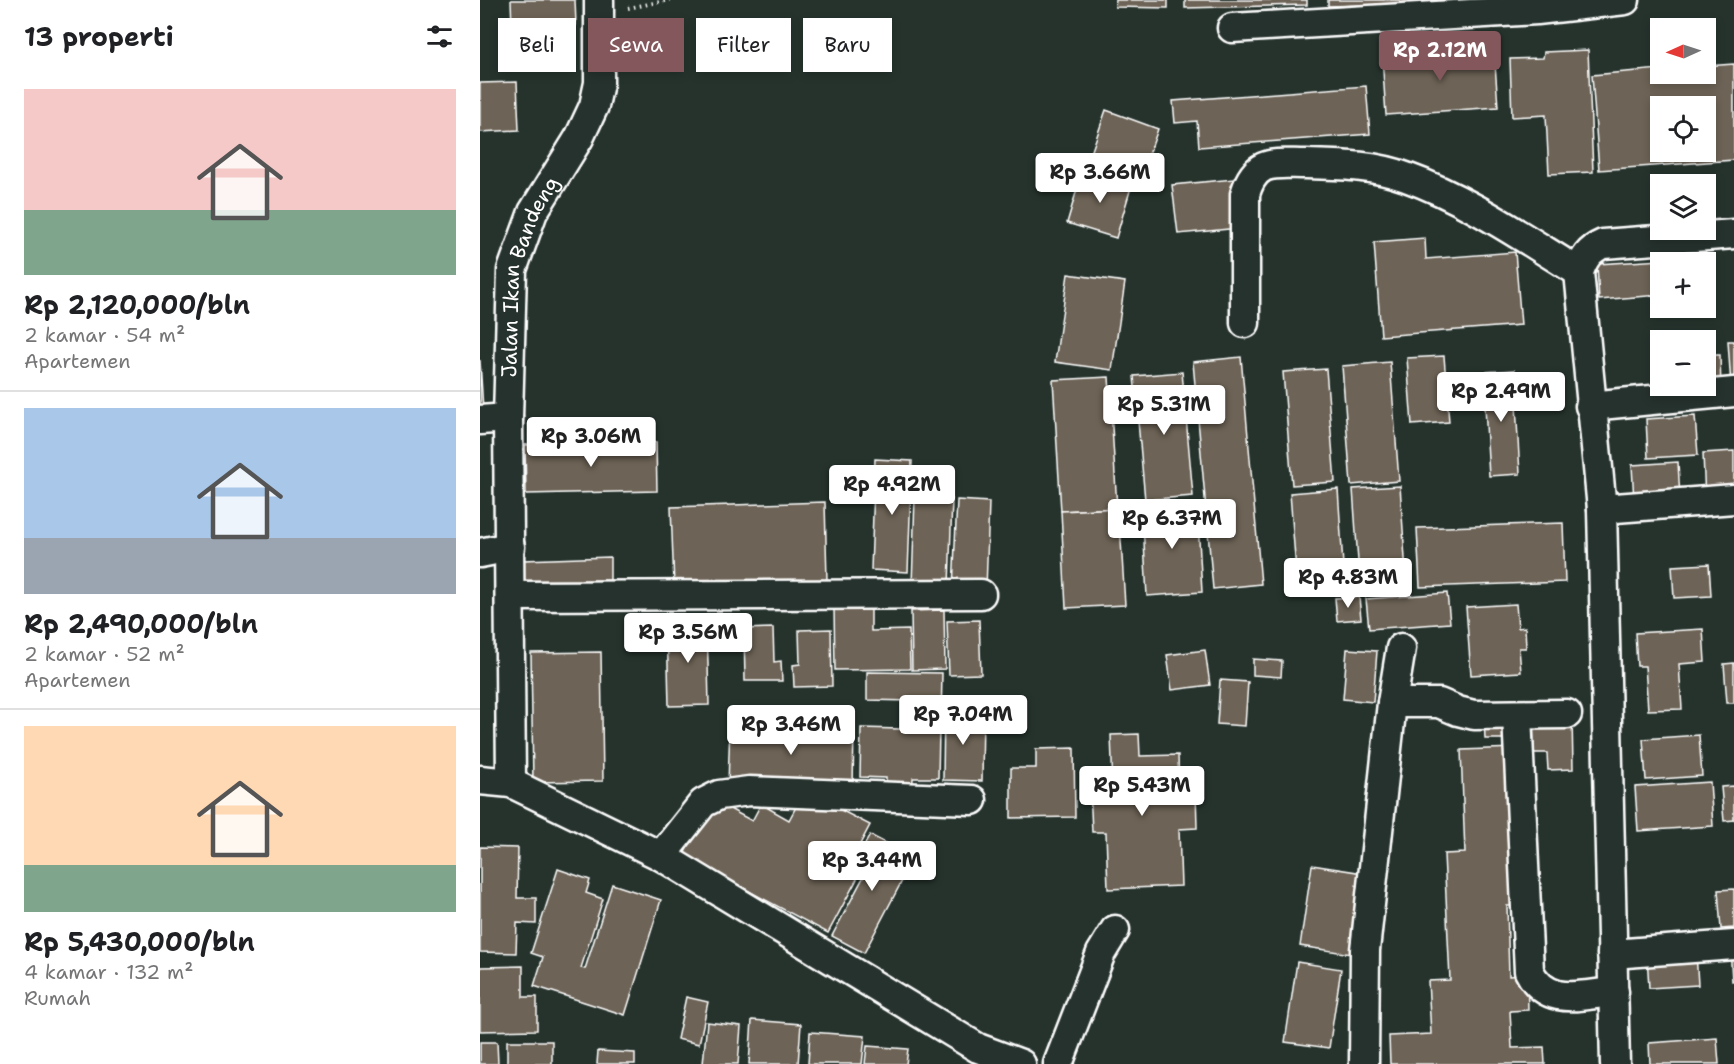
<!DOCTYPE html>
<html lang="id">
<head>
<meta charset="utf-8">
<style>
	:root { --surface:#fff; --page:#f6f6f6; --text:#202124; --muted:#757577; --line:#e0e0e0; --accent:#84575d }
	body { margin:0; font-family:"Shantell Sans",sans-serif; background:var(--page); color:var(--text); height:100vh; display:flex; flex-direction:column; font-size:22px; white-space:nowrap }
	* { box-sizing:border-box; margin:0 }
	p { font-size:20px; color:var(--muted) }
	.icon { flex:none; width:33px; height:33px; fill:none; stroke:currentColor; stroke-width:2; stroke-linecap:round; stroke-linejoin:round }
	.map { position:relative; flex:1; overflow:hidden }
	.details { display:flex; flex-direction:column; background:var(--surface); width:480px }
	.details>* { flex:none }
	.top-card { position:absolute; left:18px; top:18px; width:570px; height:54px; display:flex; gap:12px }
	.needle { width:39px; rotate:267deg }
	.controls { position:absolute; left:1170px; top:18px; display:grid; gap:12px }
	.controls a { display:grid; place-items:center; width:66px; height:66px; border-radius:0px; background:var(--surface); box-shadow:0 3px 9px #0003; font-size:30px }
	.price { position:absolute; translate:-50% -51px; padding:0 14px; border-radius:6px; background:#fff; color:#222; font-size:20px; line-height:39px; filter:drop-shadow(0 2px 3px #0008) }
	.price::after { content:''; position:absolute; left:50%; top:36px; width:18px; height:14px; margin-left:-9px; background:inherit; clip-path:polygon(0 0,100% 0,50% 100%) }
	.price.selected { background:var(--accent); color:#fff }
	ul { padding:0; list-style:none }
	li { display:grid; align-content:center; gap:12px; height:318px; padding:0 24px }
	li+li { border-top:2px solid var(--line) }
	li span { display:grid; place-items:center; height:186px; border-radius:0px; color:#555 }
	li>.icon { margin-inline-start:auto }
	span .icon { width:108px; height:108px; fill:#fffc; stroke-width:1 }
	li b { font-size:26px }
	h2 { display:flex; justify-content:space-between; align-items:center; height:72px; padding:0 24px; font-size:26px }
	.pill { padding:0 21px; border-radius:0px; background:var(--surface); box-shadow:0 3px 9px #0003; font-size:21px; line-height:54px }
	.pill.selected { background:var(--accent); color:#fff }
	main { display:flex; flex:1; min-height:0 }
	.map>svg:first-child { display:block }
	.building { fill:#6d6357; stroke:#fff; stroke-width:1.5; fill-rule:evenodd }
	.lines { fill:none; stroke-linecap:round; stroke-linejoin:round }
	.minor-casing { stroke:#fff; stroke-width:33 }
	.path { stroke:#fff; stroke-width:4; stroke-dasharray:1.5 4.5; stroke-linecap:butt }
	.minor { stroke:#26332d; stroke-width:28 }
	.labels { text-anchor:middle; stroke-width:4.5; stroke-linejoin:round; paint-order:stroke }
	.street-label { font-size:21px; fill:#fff; stroke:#26332d }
</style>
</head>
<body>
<main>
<section class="details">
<h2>13 properti<svg class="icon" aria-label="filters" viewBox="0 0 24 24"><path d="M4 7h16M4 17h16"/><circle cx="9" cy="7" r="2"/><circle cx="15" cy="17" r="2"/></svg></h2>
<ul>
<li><span style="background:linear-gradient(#f6c9c9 65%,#7fa58c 0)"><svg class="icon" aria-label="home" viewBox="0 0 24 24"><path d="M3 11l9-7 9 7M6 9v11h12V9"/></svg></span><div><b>Rp 2,120,000/bln</b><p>2 kamar · 54 m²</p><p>Apartemen</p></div></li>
<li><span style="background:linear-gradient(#a9c7e8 70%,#9aa5b1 0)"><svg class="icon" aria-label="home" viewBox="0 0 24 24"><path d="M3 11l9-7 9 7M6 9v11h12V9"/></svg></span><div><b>Rp 2,490,000/bln</b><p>2 kamar · 52 m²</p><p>Apartemen</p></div></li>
<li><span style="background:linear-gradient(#ffd9b3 75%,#7fa58c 0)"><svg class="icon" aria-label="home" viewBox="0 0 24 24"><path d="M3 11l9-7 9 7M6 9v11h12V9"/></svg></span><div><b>Rp 5,430,000/bln</b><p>4 kamar · 132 m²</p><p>Rumah</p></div></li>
</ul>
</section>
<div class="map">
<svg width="1254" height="1064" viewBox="0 0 1254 1064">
	<rect width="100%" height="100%" fill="#26332d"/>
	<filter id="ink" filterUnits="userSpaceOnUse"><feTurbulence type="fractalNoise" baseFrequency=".0167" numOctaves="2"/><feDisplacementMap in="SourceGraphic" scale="12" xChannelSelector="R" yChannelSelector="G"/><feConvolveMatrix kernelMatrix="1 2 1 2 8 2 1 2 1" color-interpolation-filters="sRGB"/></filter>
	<g filter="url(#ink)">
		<g class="building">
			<path d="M31 0H95L96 25 32 27Z"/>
			<path d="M636 0H688V8L635 7Z"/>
			<path d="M705 0H827V5L705 8Z"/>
			<path d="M848 0H1044V1L848 6Z"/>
			<path d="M1014 49 1018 107 906 115 902 56Z"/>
			<path d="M1108 50 1113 172 1069 174 1066 115 1032 117 1030 59 1063 58 1064 52Z"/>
			<path d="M1254 64V160L1119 170 1112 75 1180 69V74H1226V66ZM1180 106H1226V152H1180Z"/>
			<path d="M37 82 39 130 0 132V83Z"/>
			<path d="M886 86 890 134 719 147 717 121 695 123 693 101Z"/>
			<path d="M626 110 678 129 660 180 608 162Z"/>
			<path d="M603 169 652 184 636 238 587 223Z"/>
			<path d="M754 179 759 228 698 234 692 185Z"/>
			<path d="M945 238 946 259 1035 252 1041 325 901 336 894 242Z"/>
			<path d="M1182 260 1180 295 1119 300 1117 264Z"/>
			<path d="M588 274 645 282 632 370 575 362Z"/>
			<path d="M1248 341H1254V386H1251Z"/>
			<path d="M1226 355H1240L1241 390 1226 386Z"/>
			<path d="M964 356 969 422 932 425 927 358Z"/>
			<path d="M761 357 781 584 733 589 713 362Z"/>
			<path d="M0 360 3 410H0Z"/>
			<path d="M910 362 919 481 871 485 862 366Z"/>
			<path d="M846 369 855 482 812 485 803 372Z"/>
			<path d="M1034 370 1040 474 1009 476 1003 372Z"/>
			<path d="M702 372 713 496 665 500 654 376Z"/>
			<path d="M629 377 637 508 581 511 573 380Z"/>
			<path d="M1215 416 1218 455 1168 458 1166 419Z"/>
			<path d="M176 442 177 491 46 494 45 445Z"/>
			<path d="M1254 451V498L1225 500 1223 453Z"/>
			<path d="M395 459 432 461 428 572 391 570Z"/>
			<path d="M1198 462 1200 498 1154 501 1152 465Z"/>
			<path d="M920 486 926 573 879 576 873 489Z"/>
			<path d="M858 489 864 581 817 584 810 493Z"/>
			<path d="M435 498 472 499 469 586 432 585Z"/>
			<path d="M477 500 509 502 506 590 473 589Z"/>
			<path d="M345 502 347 581 194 586 191 507Z"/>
			<path d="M717 504 722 592 667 596 662 506Z"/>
			<path d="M639 508 645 605 586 608 581 511Z"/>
			<path d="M1083 523 1085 582 940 587 937 528Z"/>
			<path d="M130 557V592L44 594 43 560Z"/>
			<path d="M1229 564 1231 596 1194 598 1192 566Z"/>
			<path d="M967 593 970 623 889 629 886 599Z"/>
			<path d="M879 597 881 619 857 621 855 598Z"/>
			<path d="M1036 604 1038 628 1045 627 1046 648H1039L1041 672 991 675 986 607Z"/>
			<path d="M391 606V631L429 630 430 669 355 670 354 607Z"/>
			<path d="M464 610 465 669 432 670 431 611Z"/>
			<path d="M499 620 501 674 469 675 467 621Z"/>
			<path d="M227 622 229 705 189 706 187 623Z"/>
			<path d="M293 628 294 662 301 661 302 681H265L264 629Z"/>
			<path d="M351 629 352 686 314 687 313 665 320 664 319 630Z"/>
			<path d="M1223 629 1225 662 1199 664 1202 709 1168 710 1165 666H1157L1155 633Z"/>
			<path d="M867 649 897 651 893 702 863 699Z"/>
			<path d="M725 650 730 685 692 690 687 655Z"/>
			<path d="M121 652 123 781 53 782 51 653Z"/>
			<path d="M773 659 802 661 801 677 773 675Z"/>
			<path d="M1254 663V703H1247L1244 664Z"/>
			<path d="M387 672 462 673 461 722H431L432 701 387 700Z"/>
			<path d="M740 680 768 682 765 726 737 724Z"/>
			<path d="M464 711 503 712 502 781 463 780Z"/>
			<path d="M1004 716H1034V739H1005Z"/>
			<path d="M1092 716 1093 769 1068 770 1067 753H1054L1053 718Z"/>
			<path d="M250 723 374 726 373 788 248 785Z"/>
			<path d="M381 728 459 730 458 778H433L432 795 406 794V778L380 777Z"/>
			<path d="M659 734 660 756 698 755 699 791 716 790 717 828 699 829 701 886 628 889 626 832H612L610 788 633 787 631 735Z"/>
			<path d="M1219 735 1222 776 1166 780 1163 739Z"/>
			<path d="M594 748 595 817 531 818V768H556V749Z"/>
			<path d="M1036 748 1041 906H1027L1029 976 1047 975 1048 1010 1030 1011 1032 1048 1064 1047 1065 1064H910L909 1036 951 1034 948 981 970 980 964 854 985 853 981 750Z"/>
			<path d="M1230 782 1233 826 1158 831 1155 787Z"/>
			<path d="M1254 786V820L1244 821 1241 787Z"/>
			<path d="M323 794 351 809 353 806 390 825 366 871 378 877 348 933 203 856 233 800 272 821 281 804 309 820Z"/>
			<path d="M390 835 434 858 384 953 352 936 385 874 372 868Z"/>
			<path d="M0 847 38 848 37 898H56V924L37 923 36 953 0 952Z"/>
			<path d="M832 865 883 873 871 954 820 946Z"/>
			<path d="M78 869 110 880 106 893 123 899 101 968 105 969 132 884 181 900 145 1015 54 986 63 957 51 953Z"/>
			<path d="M1254 889V928L1241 929 1238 890Z"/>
			<path d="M1250 946H1254V981H1252Z"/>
			<path d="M1216 952 1218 985 1169 988 1167 955Z"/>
			<path d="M817 962 861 969 849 1048 805 1042Z"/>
			<path d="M43 966V997H57V1030L0 1031V967Z"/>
			<path d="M206 997 228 1002 219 1044 197 1039Z"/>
			<path d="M272 1020 321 1024 318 1064H269Z"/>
			<path d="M227 1022 261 1026 258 1064H223Z"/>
			<path d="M330 1032 385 1036 382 1064H328Z"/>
			<path d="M1237 1038 1239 1064H1170L1169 1043Z"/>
			<rect x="27" y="1041" width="45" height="23"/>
			<path d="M0 1042H17L18 1064H0Z"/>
			<path d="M387 1046 428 1049 426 1064H385Z"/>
			<path d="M118 1051 155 1053V1064H117Z"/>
		</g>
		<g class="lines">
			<g class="minor-casing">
				<g id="minor">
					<path d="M752 28 1057 10 1145 0"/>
					<path d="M765 323V194C776 158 794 164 826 164 860 165 894 165 926 177 988 199 1043 238 1099 272"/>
					<path d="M1110 406 1254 392"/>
					<path d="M0 420 28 418"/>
					<path d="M1122 509 1254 499"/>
					<path d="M0 553 30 547"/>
					<path d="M30 596 501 594"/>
					<path d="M912 703H959L978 711 994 715 1087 714"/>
					<path d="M1037 715 1049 971C1067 1007 1100 995 1134 992"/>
					<path d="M0 780 31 783 181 856 498 1048 541 1064"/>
					<path id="s1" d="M31 783 28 418 32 270 53 212 99 138 114 106 119 83V0"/>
					<path d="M181 856 223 803 239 795 269 791 492 800"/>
					<path d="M1132 954 1254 945"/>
					<path d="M578 1064 621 953 635 930"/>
					<path d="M884 1064 885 950 912 703 921 648"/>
					<path d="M1135 1064 1122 509 1099 272C1104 258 1109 250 1123 244L1254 234"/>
				</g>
			</g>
			<path class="path" d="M148 8 190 0"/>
			<use href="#minor" class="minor"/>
		</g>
	</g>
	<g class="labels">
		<g class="street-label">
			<text dy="7" stroke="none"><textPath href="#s1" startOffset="510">Jalan Ikan Bandeng</textPath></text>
		</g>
	</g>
</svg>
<div class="controls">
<a><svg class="needle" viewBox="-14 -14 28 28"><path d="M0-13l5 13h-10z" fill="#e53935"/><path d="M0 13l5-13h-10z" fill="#757577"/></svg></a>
<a><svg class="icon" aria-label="locate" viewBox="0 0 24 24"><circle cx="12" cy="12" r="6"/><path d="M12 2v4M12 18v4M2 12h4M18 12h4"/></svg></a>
<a><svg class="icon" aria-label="layers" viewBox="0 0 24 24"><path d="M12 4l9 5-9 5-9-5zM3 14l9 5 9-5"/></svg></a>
<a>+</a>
<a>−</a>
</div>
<b class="price selected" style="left:960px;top:82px">Rp 2.12M</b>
<b class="price" style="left:620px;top:204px">Rp 3.66M</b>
<b class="price" style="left:1021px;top:423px">Rp 2.49M</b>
<b class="price" style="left:684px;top:436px">Rp 5.31M</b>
<b class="price" style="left:111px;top:468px">Rp 3.06M</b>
<b class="price" style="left:412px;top:516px">Rp 4.92M</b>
<b class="price" style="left:692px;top:550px">Rp 6.37M</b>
<b class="price" style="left:868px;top:609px">Rp 4.83M</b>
<b class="price" style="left:208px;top:664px">Rp 3.56M</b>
<b class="price" style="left:483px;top:746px">Rp 7.04M</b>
<b class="price" style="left:311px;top:756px">Rp 3.46M</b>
<b class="price" style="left:662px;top:817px">Rp 5.43M</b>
<b class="price" style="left:392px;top:892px">Rp 3.44M</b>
<div class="top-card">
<a class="pill">Beli</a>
<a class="pill selected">Sewa</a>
<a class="pill">Filter</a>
<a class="pill">Baru</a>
</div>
</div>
</main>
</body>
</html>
